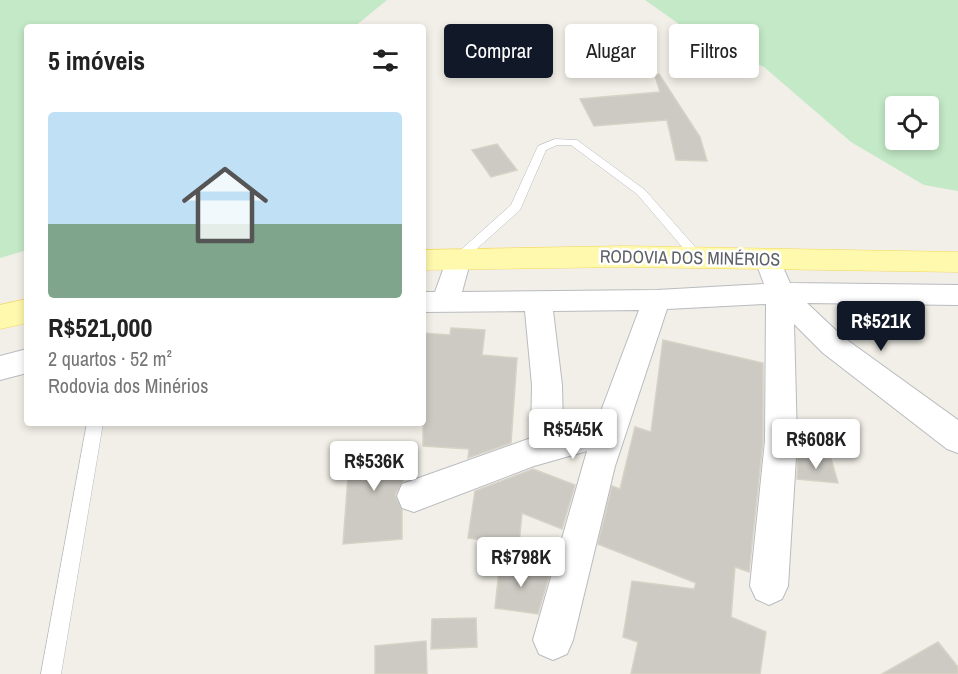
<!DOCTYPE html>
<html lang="pt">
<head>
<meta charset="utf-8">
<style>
	:root { --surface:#fff; --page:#f2f2f2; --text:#222; --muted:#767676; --line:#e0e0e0; --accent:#111827 }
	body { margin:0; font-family:"Archivo Narrow",sans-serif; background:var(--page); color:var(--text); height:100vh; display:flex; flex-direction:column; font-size:22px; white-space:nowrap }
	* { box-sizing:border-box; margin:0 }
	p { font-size:20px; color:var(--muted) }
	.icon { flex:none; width:33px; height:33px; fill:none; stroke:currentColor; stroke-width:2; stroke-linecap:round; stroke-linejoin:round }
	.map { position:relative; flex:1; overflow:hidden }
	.side { position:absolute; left:24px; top:24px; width:402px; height:402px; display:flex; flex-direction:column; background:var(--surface); border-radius:6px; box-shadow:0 3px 9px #0003 }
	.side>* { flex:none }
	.hud { position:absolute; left:444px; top:24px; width:423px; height:54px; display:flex; gap:12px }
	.buttons { position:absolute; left:885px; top:96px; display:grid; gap:12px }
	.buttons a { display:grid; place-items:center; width:54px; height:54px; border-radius:6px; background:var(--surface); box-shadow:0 3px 9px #0003; font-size:30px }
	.price { position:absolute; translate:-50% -51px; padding:0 14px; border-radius:6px; background:#fff; color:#222; font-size:20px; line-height:39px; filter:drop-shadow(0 2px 3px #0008) }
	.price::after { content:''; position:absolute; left:50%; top:36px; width:18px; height:14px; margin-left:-9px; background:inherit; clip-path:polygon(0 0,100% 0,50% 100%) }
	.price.on { background:var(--accent); color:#fff }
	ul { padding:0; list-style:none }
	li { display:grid; align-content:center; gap:12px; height:318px; padding:0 24px }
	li+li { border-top:2px solid var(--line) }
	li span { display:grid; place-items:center; height:186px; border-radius:6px; color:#555 }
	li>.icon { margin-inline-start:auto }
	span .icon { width:108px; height:108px; fill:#fffc; stroke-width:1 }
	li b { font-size:26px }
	h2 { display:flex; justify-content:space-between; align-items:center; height:72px; padding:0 24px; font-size:26px }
	.tag { padding:0 21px; border-radius:6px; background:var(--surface); box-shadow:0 3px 9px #0003; font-size:21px; line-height:54px }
	.tag.on { background:var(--accent); color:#fff }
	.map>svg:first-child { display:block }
	.green { fill:#c3e9c6; fill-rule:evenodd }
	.building { fill:#cccac3; stroke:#d6d2c5; stroke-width:1.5 }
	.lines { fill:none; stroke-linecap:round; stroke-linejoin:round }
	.service-casing { stroke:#b9bbc0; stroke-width:1 }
	.minor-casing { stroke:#b9bbc0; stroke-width:2 }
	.primary-casing { stroke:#f6d85a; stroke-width:1 }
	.service { fill:#fff; fill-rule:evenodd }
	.minor { fill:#fff; fill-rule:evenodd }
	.primary { fill:#fff9ad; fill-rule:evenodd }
	.labels { text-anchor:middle; stroke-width:5; stroke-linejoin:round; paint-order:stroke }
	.street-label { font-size:18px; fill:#5e6167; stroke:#fff }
</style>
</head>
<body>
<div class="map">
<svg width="958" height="674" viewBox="0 0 958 674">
	<rect width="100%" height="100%" fill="#f1efe7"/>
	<g class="green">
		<path d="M0 0H387L354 27H27V250L0 258Z"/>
		<path d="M645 0H958V191L924 185 851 142 764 67 696 36ZM928 106V140H896V106Z"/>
	</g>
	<g class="building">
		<path d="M659 74 700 137 707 161 676 160 667 120 594 126 580 99 660 92 655 76Z"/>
		<path d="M497 144 517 170 491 177 472 150Z"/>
		<path d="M451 328 485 330 482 355 517 358 511 443 468 458 469 449 423 446V333L450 335Z"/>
		<path d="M663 340 763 363V441L749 572 735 567 731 617 766 632 760 674H631L638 642 623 637 632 581 694 589 696 583 598 544 612 486 620 489 635 427 651 432Z"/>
		<path d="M415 447 414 475H403V481L395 495 402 510V539L343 544 348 477H336L340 450Z"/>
		<path d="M798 456 831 459 838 483 797 479Z"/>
		<path d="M533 469 575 485 562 529 522 513 519 544 468 538 475 491Z"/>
		<path d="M500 562 551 569 538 614 495 608Z"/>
		<path d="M476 618 477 647 431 649 432 619Z"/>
		<path d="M426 641 427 674H375V646Z"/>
		<path d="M938 642 958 667V674H882Z"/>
	</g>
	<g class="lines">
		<g class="service-casing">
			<g id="service">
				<path d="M555 139 577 140 645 190 703 256 705 259 703 262H695L637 194 571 145H557L546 150 520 210 462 262H454L452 259 454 256 511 205 538 146Z"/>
				<path d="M87 423H103L61 674H41Z"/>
			</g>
		</g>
		<g class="minor-casing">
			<g id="minor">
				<path d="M458 250 467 253 471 259 462 292 657 290 764 284 755 260 759 254 768 251 777 254 790 283 958 285V305L807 303 843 337 958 420V453L947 449 823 353 794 324 797 441 788 586 782 599 769 605 756 599 750 586 765 441 766 304 667 309 615 466 573 640 567 654 553 660 539 654 533 640 587 451 534 466 414 512 402 508 397 496 402 484 531 438 532 385 525 311 423 312V292H435L449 253ZM639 310 598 419 563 429 562 385 553 311Z"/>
				<path d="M27 349V373L0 380V356Z"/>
			</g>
		</g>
		<g class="primary-casing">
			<g id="primary">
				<path d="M624 246 958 252V272L624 267 423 270V250Z"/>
				<path d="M27 299V323L0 329V305Z"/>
			</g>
		</g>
		<use href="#service" class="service"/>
		<use href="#minor" class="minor"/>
		<use href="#primary" class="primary"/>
	</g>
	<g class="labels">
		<g class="street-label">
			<text transform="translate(690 258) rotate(1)" y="6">RODOVIA DOS MINÉRIOS</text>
		</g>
	</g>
</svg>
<div class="buttons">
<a><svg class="icon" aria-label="locate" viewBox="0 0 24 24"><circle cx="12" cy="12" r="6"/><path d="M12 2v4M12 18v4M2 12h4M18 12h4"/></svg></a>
</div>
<b class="price on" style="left:881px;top:352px">R$521K</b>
<b class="price" style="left:573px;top:460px">R$545K</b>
<b class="price" style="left:816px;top:470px">R$608K</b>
<b class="price" style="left:374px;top:492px">R$536K</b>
<b class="price" style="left:521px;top:588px">R$798K</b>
<div class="hud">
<a class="tag on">Comprar</a>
<a class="tag">Alugar</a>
<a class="tag">Filtros</a>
</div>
<section class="side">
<h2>5 imóveis<svg class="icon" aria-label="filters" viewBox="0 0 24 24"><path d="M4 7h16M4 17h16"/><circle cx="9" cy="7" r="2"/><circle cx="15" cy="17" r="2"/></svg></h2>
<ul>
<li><span style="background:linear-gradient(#bfe0f5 60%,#7fa58c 0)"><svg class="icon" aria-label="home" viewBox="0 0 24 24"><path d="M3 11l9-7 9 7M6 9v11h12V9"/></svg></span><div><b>R$521,000</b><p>2 quartos · 52 m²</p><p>Rodovia dos Minérios</p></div></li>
</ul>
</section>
</div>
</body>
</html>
